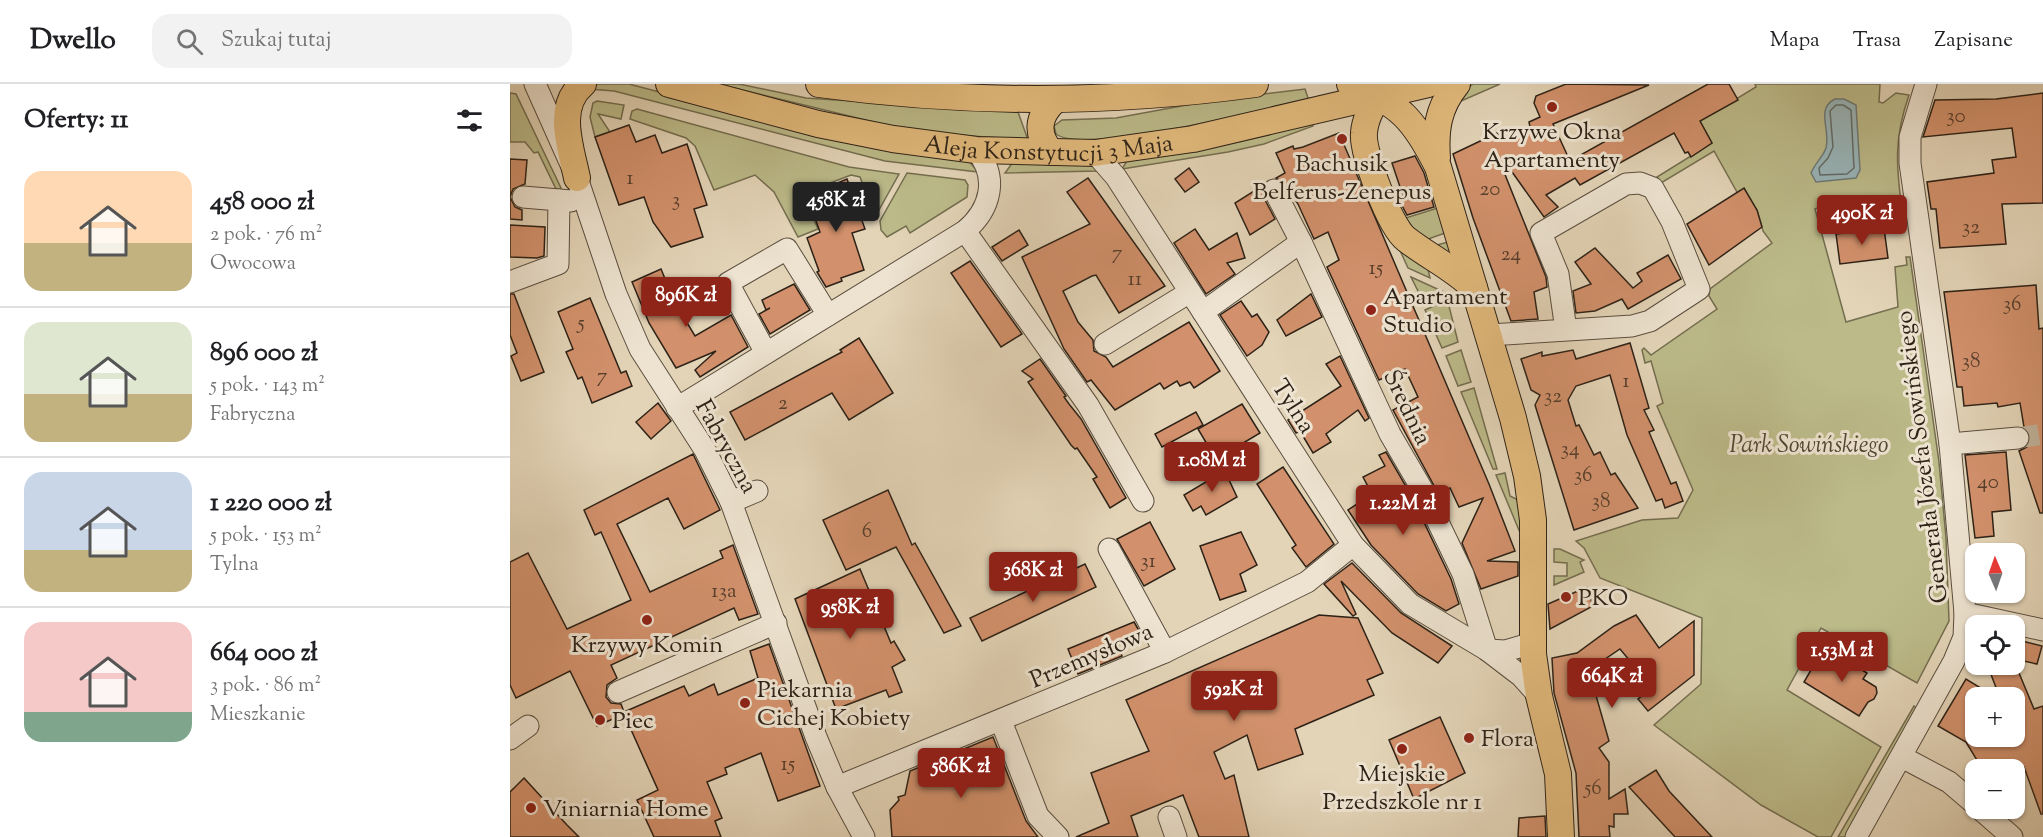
<!DOCTYPE html>
<html lang="pl">
<head>
<meta charset="utf-8">
<style>
	:root { --surface:#fff; --page:#f2f2f2; --text:#202124; --muted:#757577; --line:#e0e0e0; --accent:#8f2418 }
	body { margin:0; font-family:"Sorts Mill Goudy",serif; background:var(--page); color:var(--text); height:100vh; display:flex; flex-direction:column; font-size:22px; white-space:nowrap }
	* { box-sizing:border-box; margin:0 }
	p { font-size:20px; color:var(--muted) }
	.icon { flex:none; width:33px; height:33px; fill:none; stroke:currentColor; stroke-width:2; stroke-linecap:round; stroke-linejoin:round }
	.map { position:relative; flex:1; overflow:hidden }
	.side { display:flex; flex-direction:column; background:var(--surface); width:510px }
	.side>* { flex:none }
	.needle { width:39px; rotate:358deg }
	.controls { position:absolute; left:1455px; top:459px; display:grid; gap:12px }
	.controls a { display:grid; place-items:center; width:60px; height:60px; border-radius:12px; background:var(--surface); box-shadow:0 2px 4px #0004; font-size:30px }
	.price { position:absolute; translate:-50% -51px; padding:0 14px; border-radius:6px; background:var(--accent); color:#fff; font-size:20px; line-height:39px; filter:drop-shadow(0 2px 3px #0008) }
	.price::after { content:''; position:absolute; left:50%; top:36px; width:18px; height:14px; margin-left:-9px; background:inherit; clip-path:polygon(0 0,100% 0,50% 100%) }
	.price.active { background:#222; color:#fff }
	ul { padding:0; list-style:none }
	li { display:flex; align-items:center; gap:18px; height:150px; padding:0 24px }
	li+li { border-top:2px solid var(--line) }
	li span { display:grid; place-items:center; flex:none; width:168px; height:120px; border-radius:18px; color:#555 }
	li>.icon { margin-inline-start:auto }
	span .icon { width:72px; height:72px; fill:#fffc; stroke-width:1 }
	li b { font-size:26px }
	h2 { display:flex; justify-content:space-between; align-items:center; height:72px; padding:0 24px; font-size:26px }
	header { display:flex; align-items:center; gap:36px; box-sizing:border-box; height:84px; padding:0 30px; background:var(--surface); border-bottom:2px solid var(--line) }
	header strong { font-size:28px }
	nav { display:flex; gap:33px; margin-inline-start:auto; font-size:21px }
	.search { width:420px; height:54px; background:var(--page); display:flex; align-items:center; gap:15px; box-sizing:border-box; padding:0 21px; border-radius:18px; color:var(--muted); font-size:22px }
	main { display:flex; flex:1; min-height:0 }
	.map>svg:first-child { display:block }
	.green { fill:#bcba89; stroke:#746e50; stroke-width:1.5 }
	.water { fill:#99b5b9; stroke:#6e7a78; stroke-width:1.5 }
	.lines { fill:none; stroke-linecap:round; stroke-linejoin:round }
	.shore { stroke:#636c68; stroke-width:1.5 }
	.building { fill:#d2916c; stroke:#2d2217; stroke-width:1.5 }
	.minor-tunnel { stroke:#bfb097; stroke-width:21; stroke-dasharray:21 10; stroke-linecap:butt }
	.minor-casing { stroke:#5a4e3f; stroke-width:23 }
	.major-casing { stroke:#2d2217; stroke-width:28 }
	.minor { stroke:#ede3d0; stroke-width:21 }
	.major { stroke:#e2ba7c; stroke-width:26 }
	.poi-dot { fill:#8f2418; stroke:#ede3d0; stroke-width:2 }
	.labels { text-anchor:middle; stroke-width:6; stroke-linejoin:round; paint-order:stroke }
	.number-label { font-size:21px; fill:#563e2c }
	.poi-label { font-size:24px; fill:#2d2217; stroke:#ede3d0; text-anchor:start }
	.street-label { font-size:24px; fill:#2d2217; stroke:#ede3d0 }
	.park-label { font-size:24px; font-style:italic; fill:#514834; stroke:#ede3d0 }
</style>
</head>
<body>
<header>
<strong>Dwello</strong>
<div class="search"><svg class="icon" aria-label="search" viewBox="0 0 24 24"><circle cx="10" cy="10" r="6"/><path d="M15 15l6 6"/></svg>Szukaj tutaj</div>
<nav><a>Mapa</a><a>Trasa</a><a>Zapisane</a></nav>
</header>
<main>
<section class="side">
<h2>Oferty: 11<svg class="icon" aria-label="filters" viewBox="0 0 24 24"><path d="M4 7h16M4 17h16"/><circle cx="9" cy="7" r="2"/><circle cx="15" cy="17" r="2"/></svg></h2>
<ul>
<li><span style="background:linear-gradient(#ffd9b3 60%,#c2b280 0)"><svg class="icon" aria-label="home" viewBox="0 0 24 24"><path d="M3 11l9-7 9 7M6 9v11h12V9"/></svg></span><div><b>458 000 zł</b><p>2 pok. · 76 m²</p><p>Owocowa</p></div></li>
<li><span style="background:linear-gradient(#dfe7d0 60%,#c2b280 0)"><svg class="icon" aria-label="home" viewBox="0 0 24 24"><path d="M3 11l9-7 9 7M6 9v11h12V9"/></svg></span><div><b>896 000 zł</b><p>5 pok. · 143 m²</p><p>Fabryczna</p></div></li>
<li><span style="background:linear-gradient(#c9d6e8 65%,#c2b280 0)"><svg class="icon" aria-label="home" viewBox="0 0 24 24"><path d="M3 11l9-7 9 7M6 9v11h12V9"/></svg></span><div><b>1 220 000 zł</b><p>5 pok. · 153 m²</p><p>Tylna</p></div></li>
<li><span style="background:linear-gradient(#f6c9c9 75%,#7fa58c 0)"><svg class="icon" aria-label="home" viewBox="0 0 24 24"><path d="M3 11l9-7 9 7M6 9v11h12V9"/></svg></span><div><b>664 000 zł</b><p>3 pok. · 86 m²</p><p>Mieszkanie</p></div></li>
</ul>
</section>
<div class="map">
<svg width="1533" height="753" viewBox="0 0 1533 753">
	<rect width="100%" height="100%" fill="#e3d4b7"/>
	<filter id="stains"><feTurbulence type="fractalNoise" baseFrequency=".00333" numOctaves="4"/><feColorMatrix values="0 0 0 0 .2 0 0 0 0 .09 0 0 0 0 .02 0 0 0 .5 -.17"/></filter>
	<radialGradient id="worn" r=".72"><stop offset=".6" stop-color="#630" stop-opacity="0"/><stop offset="1" stop-color="#630" stop-opacity=".3"/></radialGradient>
	<g class="green">
		<path d="M87 0H119L286 44 459 77 468 88 375 77 104 7 78 5Z"/>
		<path d="M208 0H229L296 14 508 28 518 56 405 48Z"/>
		<path d="M963 0H990L942 21 950 10Z"/>
		<path d="M1245 0H1370L1369 18 1373 19 1386 9 1399 11C1384 54 1386 81 1392 126 1361 124 1335 111 1305 125L1336 238 1388 223 1385 183 1397 181 1396 173H1400L1429 378 1436 454 1439 537 1407 599 1311 544 1277 606 1371 663 1321 753H1308L1251 721 1144 641 1191 600 1192 534 1090 494 1074 464 1066 457 1132 436 1168 434 1183 406 1147 322 1153 319 1141 277 1135 279 1132 266 1134 264 1141 271 1207 225 1199 212 1200 205 1262 159 1253 147 1247 126 1227 108 1204 67 1151 99 1147 93 1202 59 1190 37 1246 3Z"/>
		<path d="M795 5 799 17C756 24 574 72 546 50L544 42 552 36 606 34 704 16Z"/>
		<path d="M0 9 6 10 51 104 47 107 28 68 24 69 15 58H0Z"/>
		<path d="M87 17 114 21 111 35 88 30 100 48 85 53 80 33 83 19Z"/>
		<path d="M127 25 339 83 389 90 365 133 350 93 341 91 296 108 294 113 308 145 288 153 264 108 245 91 204 106 185 62 176 54 120 35 122 27Z"/>
		<path d="M803 38V42L754 60 718 68 612 85 618 75Z"/>
		<path d="M503 78 583 80 588 87 495 89Z"/>
		<path d="M397 89 455 96 458 101 457 113 400 149 396 142 377 153 371 146 370 137Z"/>
		<path d="M931 123 953 181 920 163 938 158 935 149 910 158 889 136Z"/>
		<path d="M1347 129 1373 135V141L1326 147 1330 130Z"/>
		<path d="M888 162 916 177 920 194 898 184Z"/>
		<path d="M901 193 934 208 913 217Z"/>
		<path d="M935 217 938 218 948 258 932 264 915 226Z"/>
		<path d="M951 266 961 298 948 302 936 272Z"/>
		<path d="M964 304 987 385H983L951 308Z"/>
		<path d="M995 389 1000 412 1012 418 1011 451 986 391Z"/>
		<path d="M1044 465H1050L1074 476 1070 478 1074 488 1044 501V492H1057V479L1044 478Z"/>
		<path d="M1404 622 1409 626 1337 753H1328Z"/>
	</g>
	<path class="water" d="M1325 15H1334L1346 21 1350 86 1346 94 1306 98 1301 89C1305 79 1313 73 1316 64 1321 46 1305 25 1325 15Z"/>
	<g class="lines">
		<path class="shore" d="M1326 21H1333L1341 26 1344 84 1337 90 1310 91 1309 84 1318 74 1323 63 1320 27Z"/>
	</g>
	<g class="building">
		<path d="M1056 0 1139 1 1043 40 1060 77 1198 0H1219L1228 16 1190 37 1202 59 1181 73 1178 68 1175 69 1164 49 1070 101 1065 94 1036 111 1048 123 1034 133 1000 85 994 88 1036 193 1037 203 1024 208 1028 235 1001 237 963 134 943 70 987 49 991 57 1020 43 1019 38 1030 33 1024 19 1026 12Z"/>
		<path d="M1533 9V119L1492 120 1496 160 1430 164 1426 125H1421L1417 98 1484 89 1482 76 1506 73 1502 44 1413 53 1425 16 1486 15Z"/>
		<path d="M119 41 126 58 145 51 152 69 177 60 197 121 184 125 193 153 161 163 143 138 134 113 109 121 85 53Z"/>
		<path d="M829 49 979 400 1005 467 977 477 1008 478V492L971 505 952 459 973 414 949 423 940 404 928 409 883 326 908 313 895 285 869 296 817 183 829 176 818 148 804 155 788 120 775 100 766 94 775 89 766 69 783 62 784 65 793 63Z"/>
		<path d="M905 72 914 89 924 123 897 131 888 114 893 112 882 79Z"/>
		<path d="M0 75 17 76 15 100 3 105 0 113 5 123 12 126V136L0 135Z"/>
		<path d="M679 84 689 98 675 108 665 95Z"/>
		<path d="M578 94 655 202 609 229 586 191 582 192 553 207 568 238 583 256 584 267 596 273 603 283 679 238 710 287 684 304 680 298 670 302 667 297 654 305 650 299 605 326 581 296 577 298 554 265 512 173 580 140 557 108Z"/>
		<path d="M337 95 355 145 342 149 354 186 331 194 332 197 316 203 307 188 309 187 297 154 310 148 297 112Z"/>
		<path d="M752 102 753 112 765 135 740 151 725 119Z"/>
		<path d="M1234 104 1247 126 1252 143 1199 181 1177 140Z"/>
		<path d="M0 141 35 143 34 172 27 174 0 173Z"/>
		<path d="M1374 144 1378 174 1330 180 1326 150Z"/>
		<path d="M685 145 699 166 727 149 735 174 717 179 725 190 696 210 664 159Z"/>
		<path d="M509 146 518 161 492 177 482 163Z"/>
		<path d="M1085 164 1123 204 1132 197 1127 189 1158 171 1171 195 1118 225 1112 215 1085 227 1066 229 1063 207 1081 200 1065 178Z"/>
		<path d="M460 177 512 250 491 263 441 189Z"/>
		<path d="M151 185 165 219 185 252 221 231 238 263 190 293 185 286 206 267 166 284 139 239 122 198Z"/>
		<path d="M284 200 300 226 260 250 249 230 260 224 256 226 252 216Z"/>
		<path d="M1526 201 1529 245 1533 244V429H1530L1509 367 1517 363 1521 353 1514 343 1510 319 1488 323 1487 319 1454 322 1452 303H1447L1434 208Z"/>
		<path d="M0 210H4L34 288 11 297 1 272 7 269 0 251Z"/>
		<path d="M801 210 812 233 776 252 767 236Z"/>
		<path d="M80 214 111 289 116 287 122 302 82 319 72 293 68 295 56 268 63 265 48 228Z"/>
		<path d="M731 217 742 233 747 230 759 248 752 261 737 272 710 231Z"/>
		<path d="M349 254 383 309 339 336 322 309 235 356 220 328 332 268 330 266Z"/>
		<path d="M1120 259 1139 324 1134 326 1144 346 1139 348 1161 400 1166 398 1173 417 1155 424 1152 415 1146 417 1117 351 1100 291 1066 302 1058 316 1066 342 1069 341 1084 371 1090 368 1101 391 1105 389 1128 424 1064 446 1025 321 1030 311 1021 306 1011 275 1032 268V272L1063 266 1066 275Z"/>
		<path d="M830 272 859 334 855 337 848 326 816 350 821 358 803 369 790 347 786 349 778 336 831 302 816 280Z"/>
		<path d="M530 275 556 312 554 313 559 320 571 335 616 414 600 424 583 395 587 393 567 364 565 365 561 361 518 298 523 295 512 287Z"/>
		<path d="M148 319 161 337 141 355 126 338Z"/>
		<path d="M732 320 750 349 725 364 723 361 704 372 688 345Z"/>
		<path d="M686 328 693 341 652 363 645 350Z"/>
		<path d="M876 368 901 411 941 495 949 520 936 527 908 510 861 461 838 426 862 410 853 393 875 382 869 371Z"/>
		<path d="M1496 368 1501 426 1482 428 1484 452 1465 454 1455 371Z"/>
		<path d="M183 370 210 426 174 445 158 414 107 440 140 508 213 474 210 467 223 461 248 530 229 536 224 524 101 581 107 594 97 601 96 613 101 619 111 620 114 628 174 602 179 612 204 600 208 611 248 594 240 567 259 560 310 702 268 717 251 669 215 684 217 690 197 698 212 734 205 737 211 753H144L127 716 148 706 114 630 87 642 60 587 6 614 0 601V478L18 469 57 545 121 516 91 448 85 451 74 426Z"/>
		<path d="M713 383 727 413 696 431 691 422 683 427 674 411 696 398 694 394Z"/>
		<path d="M773 383 824 460 796 483 782 464 786 461 747 400Z"/>
		<path d="M378 406 402 461 405 459 451 542 434 549 386 463 336 486 313 436Z"/>
		<path d="M640 438 665 485 634 502 607 455Z"/>
		<path d="M731 448 747 481 730 490 736 507 710 516 690 462Z"/>
		<path d="M842 479 891 529 942 562 928 579 882 549 831 497 846 530 843 532 814 500Z"/>
		<path d="M575 480 586 503 472 557 460 534Z"/>
		<path d="M350 485 381 559 384 557 395 576 382 583 392 608 379 613 376 606 326 625 285 515Z"/>
		<path d="M1077 503 1083 522 1040 545 1038 520Z"/>
		<path d="M809 531 848 534 873 589 857 596 864 611 785 645 793 670 748 686 737 651 704 668 715 695 724 691 739 753H689L673 711 621 732 628 753H566L599 739 581 689 639 667 616 616Z"/>
		<path d="M1126 531 1149 564 1184 537V591L1138 627 1128 615 1132 612 1130 610 1141 602 1110 565 1082 584 1093 602 1085 608 1099 657 1089 664 1099 678V715L1115 705 1118 730H1104V743L1099 742 1100 753H1069L1066 689 1044 609 1042 574 1067 569 1104 542Z"/>
		<path d="M624 538 631 550 608 560 612 572 568 590 558 565Z"/>
		<path d="M1504 555 1532 562 1527 580 1504 575Z"/>
		<path d="M1312 567 1328 577 1330 573 1357 589 1353 595 1366 603 1367 609 1364 615 1358 618 1349 632 1294 598Z"/>
		<path d="M1504 577 1524 625 1533 622V730H1531L1514 683 1508 686H1473L1456 658 1428 642 1456 595 1487 614H1466V652H1504V614H1490L1477 580H1504Z"/>
		<path d="M930 633 955 689 904 715 879 656Z"/>
		<path d="M483 653 516 737 528 753H382L380 726 389 716 388 713 395 711 400 687Z"/>
		<path d="M1146 686 1159 707 1202 753H1165L1119 703Z"/>
		<path d="M14 694 57 741 69 753H0V708Z"/>
		<path d="M1035 732 1036 753H1008L1009 734Z"/>
	</g>
	<g class="lines">
		<path class="minor-tunnel" d="M1508 354 1533 350"/>
		<g class="minor-casing">
			<g id="minor">
				<path d="M25 0 67 94 106 210 130 265 195 366 221 418 306 653 327 703 354 753"/>
				<path d="M585 69 606 93 843 461 900 520 977 566 1011 592 1029 612"/>
				<path d="M764 106 791 158 880 350 912 405 953 490 977 566"/>
				<path d="M13 113 61 117"/>
				<path d="M455 147 578 321 633 417"/>
				<path d="M0 198 48 180 49 116"/>
				<path d="M693 228 791 158"/>
				<path d="M979 251 1122 242 1140 237 1189 205 1162 138 1143 104 1130 99 1116 100 1031 149 1048 190 1056 246"/>
				<path d="M595 260 680 208"/>
				<path d="M256 269 218 199 277 165 318 231"/>
				<path d="M167 324 455 147C481 125 489 93 466 66"/>
				<path d="M1440 360 1508 354"/>
				<path d="M221 418 247 407"/>
				<path d="M599 465 655 568"/>
				<path d="M1455 529 1533 546"/>
				<path d="M977 566 995 567 1023 559"/>
				<path d="M108 608 266 539"/>
				<path d="M491 637 528 732 548 753"/>
				<path d="M0 655 18 642"/>
				<path d="M1392 673 1439 698 1466 721"/>
				<path d="M327 703 655 568 797 498 843 461"/>
				<path d="M1469 724 1502 753"/>
				<path d="M659 733 666 753"/>
				<path d="M1346 753 1444 577 1454 553 1455 529 1440 360 1400 79V53L1416 0"/>
			</g>
		</g>
		<g class="major-casing">
			<g id="major">
				<path id="s1" d="M159 0 308 40 383 55 466 66 585 69 683 55 918 0"/>
				<path d="M309 0C457 20 597 20 745 0"/>
				<path d="M840 0C890 19 905 37 928 83L1003 334 1017 392 1023 436V570L1029 612 1048 690 1051 753"/>
				<path d="M875 3C866 15 855 33 854 49 852 69 880 143 896 155 919 173 942 183 964 204"/>
				<path d="M541 68C526 51 527 33 544 17"/>
				<path d="M927 74C925 46 928 23 947 0"/>
				<path d="M67 94C61 64 45 23 73 0"/>
			</g>
		</g>
		<use href="#minor" class="minor"/>
		<use href="#major" class="major"/>
	</g>
	<g class="poi-dot">
		<circle cx="1042" cy="23" r="6"/>
		<circle cx="832" cy="55" r="6"/>
		<circle cx="861" cy="226" r="6"/>
		<circle cx="1056" cy="513" r="6"/>
		<circle cx="137" cy="536" r="6"/>
		<circle cx="235" cy="619" r="6"/>
		<circle cx="90" cy="636" r="6"/>
		<circle cx="959" cy="654" r="6"/>
		<circle cx="892" cy="665" r="6"/>
		<circle cx="21" cy="724" r="6"/>
	</g>
	<g class="labels">
		<g class="number-label">
			<text x="1446" y="38">30</text>
			<text x="120" y="100">1</text>
			<text x="980" y="111">20</text>
			<text x="166" y="122">3</text>
			<text x="1461" y="149">32</text>
			<text x="607" y="175">7</text>
			<text x="1001" y="176">24</text>
			<text x="866" y="190">15</text>
			<text x="625" y="201">11</text>
			<text x="1502" y="226">36</text>
			<text x="71" y="245">5</text>
			<text x="1461" y="283">38</text>
			<text x="92" y="298">7</text>
			<text x="1116" y="303">1</text>
			<text x="1043" y="318">32</text>
			<text x="273" y="325">2</text>
			<text x="1060" y="371">34</text>
			<text x="1073" y="397">36</text>
			<text x="1478" y="404">40</text>
			<text x="1091" y="423">38</text>
			<text x="357" y="453">6</text>
			<text x="638" y="483">31</text>
			<text x="214" y="513">13a</text>
			<text x="278" y="686">15</text>
			<text x="1083" y="710">56</text>
		</g>
		<g class="poi-label">
			<text x="1042" y="55" text-anchor="middle">Krzywe Okna<tspan x="1042" dy="28">Apartamenty</tspan></text>
			<text x="832" y="87" text-anchor="middle">Bachusik<tspan x="832" dy="28">Belferus-Zenepus</tspan></text>
			<text x="873" y="220">Apartament<tspan x="873" dy="28">Studio</tspan></text>
			<text x="1068" y="521">PKO</text>
			<text x="137" y="568" text-anchor="middle">Krzywy Komin</text>
			<text x="247" y="613">Piekarnia<tspan x="247" dy="28">Cichej Kobiety</tspan></text>
			<text x="102" y="644">Piec</text>
			<text x="971" y="662">Flora</text>
			<text x="892" y="697" text-anchor="middle">Miejskie<tspan x="892" dy="28">Przedszkole nr 1</tspan></text>
			<text x="33" y="732">Viniarnia Home</text>
		</g>
		<g class="street-label">
			<text dy="8" stroke="none"><textPath href="#s1" startOffset="387">Aleja Konstytucji 3 Maja</textPath></text>
			<text transform="translate(784 322) rotate(57)" y="8">Tylna</text>
			<text transform="translate(898 323) rotate(64)" y="8">Średnia</text>
			<text transform="translate(217 362) rotate(61)" y="8">Fabryczna</text>
			<text transform="translate(1411 373) rotate(-97)" y="8">Generała Józefa Sowińskiego</text>
			<text transform="translate(581 571) rotate(-23)" y="8">Przemysłowa</text>
		</g>
		<g class="park-label">
			<text x="1299" y="368">Park Sowińskiego</text>
		</g>
	</g>
	<rect width="100%" height="100%" filter="url(#stains)"/>
	<rect width="100%" height="100%" fill="url(#worn)"/>
</svg>
<div class="controls">
<a><svg class="needle" viewBox="-14 -14 28 28"><path d="M0-13l5 13h-10z" fill="#e53935"/><path d="M0 13l5-13h-10z" fill="#757577"/></svg></a>
<a><svg class="icon" aria-label="locate" viewBox="0 0 24 24"><circle cx="12" cy="12" r="6"/><path d="M12 2v4M12 18v4M2 12h4M18 12h4"/></svg></a>
<a>+</a>
<a>−</a>
</div>
<b class="price active" style="left:326px;top:149px">458K zł</b>
<b class="price" style="left:1352px;top:162px">490K zł</b>
<b class="price" style="left:176px;top:244px">896K zł</b>
<b class="price" style="left:702px;top:409px">1.08M zł</b>
<b class="price" style="left:893px;top:452px">1.22M zł</b>
<b class="price" style="left:523px;top:519px">368K zł</b>
<b class="price" style="left:340px;top:556px">958K zł</b>
<b class="price" style="left:1332px;top:599px">1.53M zł</b>
<b class="price" style="left:1102px;top:625px">664K zł</b>
<b class="price" style="left:724px;top:638px">592K zł</b>
<b class="price" style="left:451px;top:715px">586K zł</b>
</div>
</main>
</body>
</html>
